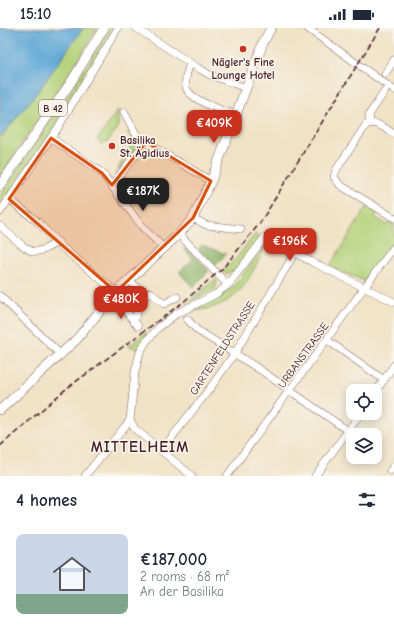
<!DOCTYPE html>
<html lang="en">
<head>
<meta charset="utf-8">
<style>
	:root { --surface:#fff; --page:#f2f2f3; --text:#1f2937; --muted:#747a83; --line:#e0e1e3; --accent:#c8321e }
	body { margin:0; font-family:"Comic Neue",sans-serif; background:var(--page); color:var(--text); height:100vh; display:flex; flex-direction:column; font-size:15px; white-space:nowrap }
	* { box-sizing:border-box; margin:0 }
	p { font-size:13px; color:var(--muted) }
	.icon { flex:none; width:22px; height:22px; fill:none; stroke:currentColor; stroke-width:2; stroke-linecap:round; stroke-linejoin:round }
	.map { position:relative; height:448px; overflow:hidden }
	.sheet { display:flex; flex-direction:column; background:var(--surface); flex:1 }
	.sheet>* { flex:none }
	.buttons { position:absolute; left:346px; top:356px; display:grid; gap:8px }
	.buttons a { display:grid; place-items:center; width:36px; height:36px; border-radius:8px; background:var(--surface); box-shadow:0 2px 10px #0003; font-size:20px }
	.price { position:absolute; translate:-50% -34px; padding:0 9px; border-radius:8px; background:var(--accent); color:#fff; font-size:13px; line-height:26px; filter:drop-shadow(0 1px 2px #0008) }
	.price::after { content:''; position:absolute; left:50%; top:24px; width:12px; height:9px; margin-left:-6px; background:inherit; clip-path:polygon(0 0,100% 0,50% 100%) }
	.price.on { background:#222; color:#fff }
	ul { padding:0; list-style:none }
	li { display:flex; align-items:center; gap:12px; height:100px; padding:0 16px }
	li+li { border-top:1px solid var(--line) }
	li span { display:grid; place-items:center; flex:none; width:112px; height:80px; border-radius:8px; color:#555 }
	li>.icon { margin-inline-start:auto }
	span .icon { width:48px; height:48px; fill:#fffc; stroke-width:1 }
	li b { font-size:17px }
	h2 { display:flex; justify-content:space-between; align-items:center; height:48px; padding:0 16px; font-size:17px }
	.status { display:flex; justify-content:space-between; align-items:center; height:28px; padding:0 20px; background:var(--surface); direction:ltr }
	.status svg { height:11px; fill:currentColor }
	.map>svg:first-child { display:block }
	.green { fill:#b2d279; stroke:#7e7852 }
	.forest { fill:#8db469; stroke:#6c6a4a }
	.water { fill:#60a8d7; stroke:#556481 }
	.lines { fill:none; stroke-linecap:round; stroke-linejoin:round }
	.minor-casing { stroke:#846361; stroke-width:8 }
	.major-casing { stroke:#846361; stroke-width:10 }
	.minor { stroke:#fff; stroke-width:7 }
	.major { stroke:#fff; stroke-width:9 }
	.rail { stroke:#4a1f2b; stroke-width:1.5; stroke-dasharray:6 3; stroke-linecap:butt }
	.marked { fill:#d8530f; fill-opacity:0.2; stroke:#d8530f; stroke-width:3; stroke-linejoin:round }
	.poi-dot { fill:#c8321e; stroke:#f7f3e8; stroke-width:1.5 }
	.labels { text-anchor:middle; stroke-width:3.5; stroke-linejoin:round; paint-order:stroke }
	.shield { fill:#f7f3e8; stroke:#7e5f64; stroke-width:1 }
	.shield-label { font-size:10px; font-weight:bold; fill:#4a1f2b }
	.poi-label { font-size:11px; font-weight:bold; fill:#4a1f2b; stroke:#f7f3e8 }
	.street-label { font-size:11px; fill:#4a1f2b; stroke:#f7f3e8 }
	.district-label { font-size:15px; font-weight:bold; letter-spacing:1px; fill:#4a1f2b; stroke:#f7f3e8 }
</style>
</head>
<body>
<div class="status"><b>15:10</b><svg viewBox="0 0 49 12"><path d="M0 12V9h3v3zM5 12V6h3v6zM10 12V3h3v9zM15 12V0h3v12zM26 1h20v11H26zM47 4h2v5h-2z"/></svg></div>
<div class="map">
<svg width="394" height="448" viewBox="0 0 394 448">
	<rect width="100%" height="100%" fill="#f7f3e8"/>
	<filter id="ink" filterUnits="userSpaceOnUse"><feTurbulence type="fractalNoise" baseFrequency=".025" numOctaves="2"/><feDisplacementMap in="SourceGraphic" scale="8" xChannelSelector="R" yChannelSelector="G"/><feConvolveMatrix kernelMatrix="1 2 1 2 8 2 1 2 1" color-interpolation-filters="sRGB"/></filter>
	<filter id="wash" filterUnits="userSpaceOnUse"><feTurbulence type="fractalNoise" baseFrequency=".012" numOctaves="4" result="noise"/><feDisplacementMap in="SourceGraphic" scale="16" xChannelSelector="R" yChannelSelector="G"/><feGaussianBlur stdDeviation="0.9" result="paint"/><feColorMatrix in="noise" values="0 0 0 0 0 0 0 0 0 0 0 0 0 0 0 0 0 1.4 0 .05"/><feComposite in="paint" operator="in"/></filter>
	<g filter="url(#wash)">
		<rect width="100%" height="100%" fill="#f0e2c5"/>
		<g class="green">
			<path d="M83 0H97L75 37 0 148V110L39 62Z"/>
			<path d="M110 0H115L57 96 0 179V167L58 83Z"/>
			<path d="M118 82V100L107 114H104L102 116 97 112Z"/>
			<path d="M132 103 139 115 115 147 133 113 132 108 127 105Z"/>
			<path d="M367 179 377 185 375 189 387 197 390 193 394 196V214L365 253 329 239Z"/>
			<path d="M255 206 260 210C253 219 235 252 222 244L239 227Z"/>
			<path d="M268 214C257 233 248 260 229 272 217 280 201 282 188 285L232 261Z"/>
			<path d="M216 251 217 255 215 261 186 276Z"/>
			<path d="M145 305 148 307 138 321 129 318Z"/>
		</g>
		<g class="forest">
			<path d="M202 217 226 226 215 238 198 221Z"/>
			<path d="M186 218 209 243 193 259 179 244 193 231 183 220Z"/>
		</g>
		<path class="water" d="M0 0H83L39 62 0 110Z"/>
	</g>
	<g filter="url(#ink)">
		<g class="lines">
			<g class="minor-casing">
				<g id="minor">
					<path d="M136 0 198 40 210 47 246 60"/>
					<path d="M307 0 394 62"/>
					<path d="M190 35C188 42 184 51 186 59 189 72 225 84 237 87"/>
					<path d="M385 46 394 32"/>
					<path d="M124 84 137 108 143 113 211 153"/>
					<path d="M370 95 369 87 385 63"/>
					<path d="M394 106C386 101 376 92 366 97L336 142 334 149 340 157 394 190"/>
					<path d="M51 110 102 145 143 200 164 220"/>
					<path d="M112 157 146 114"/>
					<path d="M9 171 38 194 62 219 116 264"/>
					<path d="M0 184 57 101 118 0"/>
					<path d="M193 190 206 197 241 201"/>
					<path d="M0 198 23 218 33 224 43 222 58 214"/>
					<path d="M179 206 228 257"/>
					<path d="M129 252 146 267"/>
					<path d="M113 267 138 298"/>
					<path d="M0 268 61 327"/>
					<path d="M187 291 197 302 259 341 354 407"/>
					<path d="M134 294 140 272 150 264 164 276 177 269"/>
					<path d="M327 312 384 352"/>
					<path d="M375 365 394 337"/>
					<path d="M130 392 135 401 192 448"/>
					<path d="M162 422 211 359 235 325 295 225"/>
					<path d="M390 443 394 438"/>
					<path d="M85 448 130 392 135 344 140 324 146 314 158 300 176 286 216 266 228 257 265 209 312 234 394 274"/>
					<path d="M227 448 394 219"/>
					<path d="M315 448 361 385"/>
				</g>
			</g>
			<g class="major-casing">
				<g id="major">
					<path d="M0 158 71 54 104 0"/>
					<path d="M0 382 77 311 113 267 179 206 193 190 211 153 263 15 271 0"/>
				</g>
			</g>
			<use href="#minor" class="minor"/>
			<use href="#major" class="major"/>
			<path class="rail" d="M0 418 66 361 182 275 223 240 260 195 380 0"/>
		</g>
	</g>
	<path class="marked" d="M51 110 102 145 112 157 146 114 211 153 193 190 116 264 9 171Z"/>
	<g class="poi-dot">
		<circle cx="243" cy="21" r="4"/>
		<circle cx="112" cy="118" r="4"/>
	</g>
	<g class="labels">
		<rect class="shield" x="39" y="72" width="28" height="16" rx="3"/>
		<g class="shield-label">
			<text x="53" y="84">B 42</text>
		</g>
		<g class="poi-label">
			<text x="243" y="38">Nägler's Fine<tspan x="243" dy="13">Lounge Hotel</tspan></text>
			<text x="120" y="116" text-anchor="start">Basilika<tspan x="120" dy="13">St. Ägidius</tspan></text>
		</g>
		<g class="street-label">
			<text transform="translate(222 320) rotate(-57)" y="4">GARTENFELDSTRASSE</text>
			<text transform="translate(303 327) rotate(-54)" y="4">URBANSTRASSE</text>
		</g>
		<g class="district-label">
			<text x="140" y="424">MITTELHEIM</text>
		</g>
	</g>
</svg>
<div class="buttons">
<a><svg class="icon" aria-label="locate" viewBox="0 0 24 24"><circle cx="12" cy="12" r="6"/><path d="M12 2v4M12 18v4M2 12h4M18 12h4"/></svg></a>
<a><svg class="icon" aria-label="layers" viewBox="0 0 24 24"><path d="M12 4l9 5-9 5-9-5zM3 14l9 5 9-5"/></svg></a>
</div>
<b class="price" style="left:214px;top:116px">€409K</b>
<b class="price on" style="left:143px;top:184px">€187K</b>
<b class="price" style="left:290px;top:234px">€196K</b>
<b class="price" style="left:121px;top:292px">€480K</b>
</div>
<section class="sheet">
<h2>4 homes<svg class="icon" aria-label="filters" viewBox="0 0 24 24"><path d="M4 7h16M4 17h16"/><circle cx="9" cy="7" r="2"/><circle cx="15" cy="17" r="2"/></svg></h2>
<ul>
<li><span style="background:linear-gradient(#c9d6e8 75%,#7fa58c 0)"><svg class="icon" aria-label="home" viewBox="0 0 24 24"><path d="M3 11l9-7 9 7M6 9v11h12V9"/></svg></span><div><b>€187,000</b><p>2 rooms · 68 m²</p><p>An der Basilika</p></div></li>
</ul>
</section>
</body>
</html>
